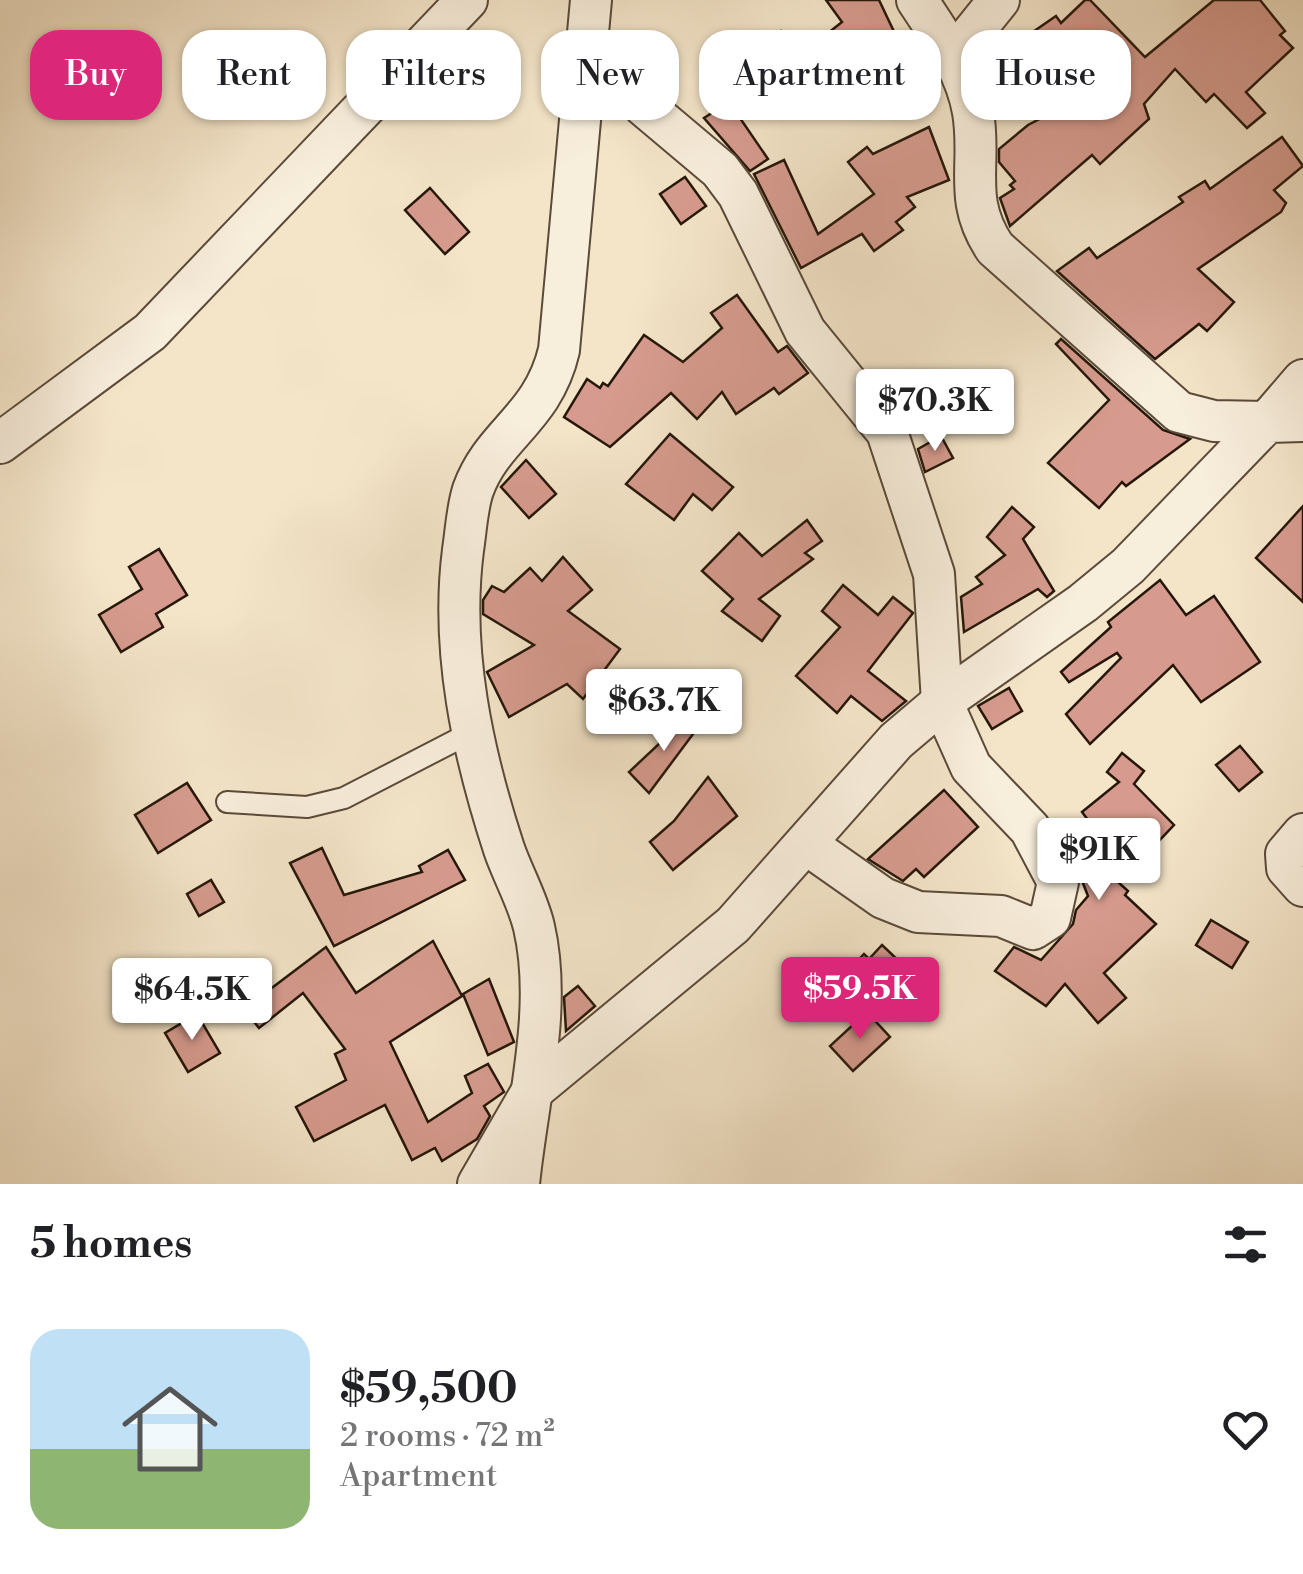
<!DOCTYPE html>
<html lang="en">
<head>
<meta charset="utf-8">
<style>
	:root { --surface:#fff; --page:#f6f6f6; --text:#202124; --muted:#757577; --line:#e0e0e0; --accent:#db2777 }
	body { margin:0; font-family:"Libre Bodoni",serif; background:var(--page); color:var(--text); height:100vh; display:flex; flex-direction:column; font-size:38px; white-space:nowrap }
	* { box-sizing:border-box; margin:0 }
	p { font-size:32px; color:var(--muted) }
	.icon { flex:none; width:55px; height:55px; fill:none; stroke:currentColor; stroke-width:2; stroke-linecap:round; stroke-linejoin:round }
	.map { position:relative; height:1184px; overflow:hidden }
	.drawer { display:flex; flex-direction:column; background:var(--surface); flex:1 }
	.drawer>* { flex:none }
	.top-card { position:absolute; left:30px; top:30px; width:1245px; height:90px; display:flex; gap:20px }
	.price { position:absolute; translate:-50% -85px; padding:0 22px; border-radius:10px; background:#fff; color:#222; font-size:32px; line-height:65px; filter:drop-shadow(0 2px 5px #0008) }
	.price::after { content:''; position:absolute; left:50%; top:60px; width:30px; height:22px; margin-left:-15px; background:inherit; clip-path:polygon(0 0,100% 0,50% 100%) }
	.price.active { background:var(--accent); color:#fff }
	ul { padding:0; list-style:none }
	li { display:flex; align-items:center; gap:30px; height:250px; padding:0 30px }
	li+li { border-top:2px solid var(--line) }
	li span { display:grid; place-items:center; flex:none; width:280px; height:200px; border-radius:30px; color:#555 }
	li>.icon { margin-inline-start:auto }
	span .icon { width:120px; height:120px; fill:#fffc; stroke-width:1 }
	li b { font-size:42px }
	h2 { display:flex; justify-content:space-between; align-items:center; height:120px; padding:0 30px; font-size:42px }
	.tag { padding:0 35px; border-radius:30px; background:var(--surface); box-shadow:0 2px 8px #0004; font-size:35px; line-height:90px }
	.tag.active { background:var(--accent); color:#fff }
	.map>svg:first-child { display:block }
	.building { fill:#d69b8e; stroke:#261709; stroke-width:2.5 }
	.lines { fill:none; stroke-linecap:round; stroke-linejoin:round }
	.lane-casing { stroke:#5a4a39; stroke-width:24 }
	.street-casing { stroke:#5a4a39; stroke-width:44 }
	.lane { stroke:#f8eedc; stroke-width:20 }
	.street { stroke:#f8eedc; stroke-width:40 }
</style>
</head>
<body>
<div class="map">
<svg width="1303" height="1184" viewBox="0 0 1303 1184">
	<rect width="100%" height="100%" fill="#f4e5c9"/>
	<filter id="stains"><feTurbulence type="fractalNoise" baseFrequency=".002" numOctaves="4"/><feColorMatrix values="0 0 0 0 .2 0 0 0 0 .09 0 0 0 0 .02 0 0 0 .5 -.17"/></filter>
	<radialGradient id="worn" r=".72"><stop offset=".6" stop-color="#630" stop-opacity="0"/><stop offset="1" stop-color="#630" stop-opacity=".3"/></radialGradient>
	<g class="building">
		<path d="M826 0H879L897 38 857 70 866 83 837 102 803 53 842 22Z"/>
		<path d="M1085 0H1090L1145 57 1214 0H1260L1285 31 1280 35 1293 48 1246 92 1265 113 1247 128 1214 94 1206 102 1175 69 1144 104 1149 119 1100 164 1092 155 1010 226 1000 198 1014 189 1010 185 1015 181 999 162V149L1028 125 1074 101 1027 36 1056 16 1061 23Z"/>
		<path d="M781 31 797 51 770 72 754 51Z"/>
		<path d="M729 102 768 159 750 171 704 118Z"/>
		<path d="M929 127 949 180 907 197 915 207 896 222 903 230 874 251 862 234 801 268 754 174 784 160 818 234 874 194 848 162 867 147 873 154Z"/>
		<path d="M1282 137 1303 166 1274 190 1286 203 1281 212 1198 269 1234 302 1207 331 1199 324 1155 359 1057 271 1089 248 1097 258 1183 202 1179 197 1205 181 1210 189Z"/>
		<path d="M685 177 706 206 681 224 660 194Z"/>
		<path d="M430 188 469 232 445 254 405 210Z"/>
		<path d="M737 295 778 352 787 346 808 373 779 394 774 388 736 414 722 392 697 419 671 393 610 447 564 417 587 379 600 388 603 383 608 386 644 335 683 362 722 328 711 313Z"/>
		<path d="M1061 339 1163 430 1190 439 1126 486 1122 482 1099 508 1048 463 1109 400 1056 344Z"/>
		<path d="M670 434 733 487 712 510 693 494 674 520 626 484Z"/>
		<path d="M941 436 953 458 925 472 918 449Z"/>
		<path d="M526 460 556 494 529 518 501 487Z"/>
		<path d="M1303 506V602L1256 558Z"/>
		<path d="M1012 507 1034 527 1023 539 1054 591 1047 597 1038 589 964 632 961 597 982 584 976 577 1005 555 987 537Z"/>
		<path d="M807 520 822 541 805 553 813 559 759 599 780 616 762 641 722 611 733 599 702 571 739 533 762 556Z"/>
		<path d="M159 549 187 595 156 614 163 627 121 652 99 615 142 589 129 567Z"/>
		<path d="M563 557 592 590 568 611 620 649 583 699 567 684 509 717 487 672 534 645 483 614V600L492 586 504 592 530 568 542 581Z"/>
		<path d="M1160 580 1186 615 1214 596 1260 662 1201 702 1173 665 1090 744 1066 714 1121 658 1117 653 1069 682 1061 672 1111 627 1108 622Z"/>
		<path d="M843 585 878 615 893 597 913 613 868 671 906 701 882 721 851 696 837 713 796 676 840 627 822 611Z"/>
		<path d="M1009 688 1022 711 992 729 978 706Z"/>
		<path d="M692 713 702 722 649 793 629 772Z"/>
		<path d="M1240 746 1262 772 1239 791 1216 765Z"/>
		<path d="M1122 753 1144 771 1134 784 1174 825 1119 883 1128 891 1125 895 1156 924 1104 973 1126 998 1098 1023 1065 984 1046 1006 995 971 1014 947 1041 960 1073 924 1076 910 1088 896 1074 860 1106 844 1082 812 1119 782 1107 772Z"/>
		<path d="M708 777 737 816 673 870 650 842 674 821Z"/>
		<path d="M187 783 211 820 158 853 135 815Z"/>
		<path d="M944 790 978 827 924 877 916 869 903 881 868 859Z"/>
		<path d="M322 848 344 895 422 872 419 866 448 850 465 880 334 946 290 863Z"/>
		<path d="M211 880 224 902 199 916 187 894Z"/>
		<path d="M1211 920 1248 942 1232 968 1196 945Z"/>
		<path d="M433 941 462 996 390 1042 428 1122 472 1093 465 1076 488 1064 504 1092 484 1106 490 1116 477 1139 442 1161 435 1148 412 1160 385 1105 314 1141 296 1107 346 1080 335 1054 345 1049 303 993 259 1028 244 1009 326 947 356 993Z"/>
		<path d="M882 945 901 963 849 1018 813 991 832 964 845 974 864 954 869 959Z"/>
		<path d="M489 979 514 1042 488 1055 463 994Z"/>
		<path d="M578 986 595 1006 566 1031 564 997Z"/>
		<path d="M867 1012 890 1037 853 1071 830 1046Z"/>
		<path d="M197 1014 220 1053 188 1072 165 1033Z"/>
	</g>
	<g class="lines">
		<g class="lane-casing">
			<path id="lane" d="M227 802 307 807 344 798 472 732"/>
		</g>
		<g class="street-casing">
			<g id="street">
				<path d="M917 0C940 35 966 70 973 112 982 165 962 199 995 248L1179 412 1214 421 1267 422 1303 380"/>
				<path d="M589 44 644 106 720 170 738 194 805 331 887 432 934 574 942 702 971 767 1030 829 1058 882 1050 918 1033 929 1001 916 918 912 883 898 806 844"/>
				<path d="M954 56 999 0"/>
				<path d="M0 443 150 332 467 0"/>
				<path d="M1303 834 1286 854 1287 868 1303 886"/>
				<path d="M478 1184 532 1091 733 925 896 741 942 702 1083 603 1128 566 1267 422 1303 421"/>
				<path d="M519 1184C527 1102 553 1009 534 927 528 901 513 875 504 849 473 754 450 651 463 550 466 531 467 508 473 490 493 434 543 419 559 350L591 0"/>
			</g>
		</g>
		<use href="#lane" class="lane"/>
		<use href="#street" class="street"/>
	</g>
	<rect width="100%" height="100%" filter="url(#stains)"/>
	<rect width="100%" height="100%" fill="url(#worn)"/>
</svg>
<b class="price" style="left:935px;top:454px">$70.3K</b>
<b class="price" style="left:664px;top:754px">$63.7K</b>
<b class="price" style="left:1099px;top:903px">$91K</b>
<b class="price active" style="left:860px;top:1042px">$59.5K</b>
<b class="price" style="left:192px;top:1043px">$64.5K</b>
<div class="top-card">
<a class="tag active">Buy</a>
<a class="tag">Rent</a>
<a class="tag">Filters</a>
<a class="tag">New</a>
<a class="tag">Apartment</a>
<a class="tag">House</a>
</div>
</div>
<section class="drawer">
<h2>5 homes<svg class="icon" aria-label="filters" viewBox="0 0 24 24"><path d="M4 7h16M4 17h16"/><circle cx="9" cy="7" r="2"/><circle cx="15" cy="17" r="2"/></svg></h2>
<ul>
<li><span style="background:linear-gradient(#bfe0f5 60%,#8fb573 0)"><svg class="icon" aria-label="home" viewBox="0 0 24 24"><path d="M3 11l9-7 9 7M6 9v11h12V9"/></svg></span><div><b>$59,500</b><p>2 rooms · 72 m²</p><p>Apartment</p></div><svg class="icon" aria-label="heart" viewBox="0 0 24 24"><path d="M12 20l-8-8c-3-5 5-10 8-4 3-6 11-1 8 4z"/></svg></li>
</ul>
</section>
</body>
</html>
